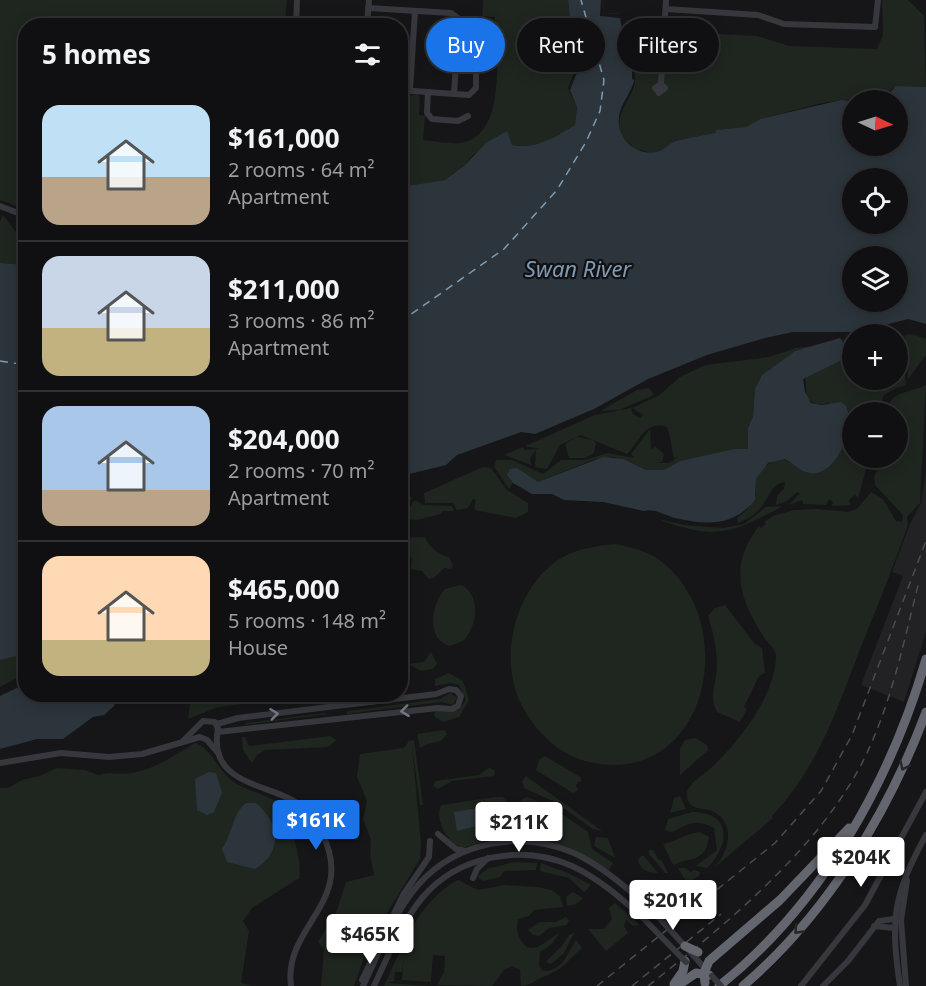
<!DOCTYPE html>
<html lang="en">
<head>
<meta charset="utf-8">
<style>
	:root { --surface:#101012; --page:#19191b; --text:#f1f3f6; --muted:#9c9d9f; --line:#303032; --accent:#1a73e8 }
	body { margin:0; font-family:"Noto Sans",sans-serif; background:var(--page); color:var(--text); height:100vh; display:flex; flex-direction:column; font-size:22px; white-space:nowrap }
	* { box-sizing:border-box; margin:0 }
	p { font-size:20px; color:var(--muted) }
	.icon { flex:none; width:33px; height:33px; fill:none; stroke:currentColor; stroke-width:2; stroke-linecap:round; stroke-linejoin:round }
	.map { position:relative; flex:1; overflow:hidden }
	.sheet { position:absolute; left:18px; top:18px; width:390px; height:684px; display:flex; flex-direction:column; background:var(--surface); border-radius:24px; box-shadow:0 3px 15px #0003,0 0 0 2px var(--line) }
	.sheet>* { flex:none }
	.hud { position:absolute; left:426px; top:18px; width:410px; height:54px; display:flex; gap:12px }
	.needle { width:39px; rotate:94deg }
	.tools { position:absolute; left:842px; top:90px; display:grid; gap:12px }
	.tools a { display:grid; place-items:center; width:66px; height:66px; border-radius:50%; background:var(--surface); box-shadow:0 3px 15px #0003,0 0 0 2px var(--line); font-size:30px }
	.price { position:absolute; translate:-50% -51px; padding:0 14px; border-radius:6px; background:#fff; color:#222; font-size:20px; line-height:39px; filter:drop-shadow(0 2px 3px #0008) }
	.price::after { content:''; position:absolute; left:50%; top:36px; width:18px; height:14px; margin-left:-9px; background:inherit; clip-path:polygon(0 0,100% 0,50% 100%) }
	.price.selected { background:var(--accent); color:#fff }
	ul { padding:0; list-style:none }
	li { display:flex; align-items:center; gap:18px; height:150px; padding:0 24px }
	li+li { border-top:2px solid var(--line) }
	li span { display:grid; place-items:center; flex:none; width:168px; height:120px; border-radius:18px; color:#555 }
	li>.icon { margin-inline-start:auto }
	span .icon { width:72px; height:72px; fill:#fffc; stroke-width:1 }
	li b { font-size:26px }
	h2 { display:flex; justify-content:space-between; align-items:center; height:72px; padding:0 24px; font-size:26px }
	.tag { padding:0 21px; border-radius:27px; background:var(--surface); box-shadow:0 3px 15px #0003,0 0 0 2px var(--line); font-size:21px; line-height:54px }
	.tag.selected { background:var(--accent); color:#fff }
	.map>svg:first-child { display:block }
	.built { fill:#222225 }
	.green { fill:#1e261f }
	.water { fill:#2c353c; fill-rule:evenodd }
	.pier { fill:#161618 }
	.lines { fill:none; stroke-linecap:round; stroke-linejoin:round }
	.ferry { stroke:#7f9bb3; stroke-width:1.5; stroke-dasharray:8 6; stroke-linecap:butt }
	.minor { stroke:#37383d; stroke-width:6 }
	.highway { stroke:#63666e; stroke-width:9 }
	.rail { stroke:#4a4c52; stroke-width:1.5; stroke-dasharray:8 6; stroke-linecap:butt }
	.minor-bridge { stroke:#37383d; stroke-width:6 }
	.highway-bridge { stroke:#63666e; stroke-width:9 }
	.oneway { stroke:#757881 }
	.oneway2 { stroke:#26262a }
	.labels { text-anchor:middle; stroke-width:4.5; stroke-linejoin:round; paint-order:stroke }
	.water-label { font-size:22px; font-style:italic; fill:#7f9bb3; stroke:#111113 }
</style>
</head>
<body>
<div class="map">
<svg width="926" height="986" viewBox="0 0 926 986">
	<rect width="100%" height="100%" fill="#161618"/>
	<path class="built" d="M926 470V632L904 702 861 685 903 576 892 572 910 524 921 503Z"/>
	<g class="green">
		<path d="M0 0H287L285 25 26 26 25 209 0 200Z"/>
		<path d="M483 0H568L572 37 583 69 574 73 568 88 577 107 575 125C556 138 536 149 512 145L507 132 473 155 465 165 445 180 401 187 400 93 409 96 417 94 420 97 419 115 425 116 423 140C434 141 448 144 460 143 501 137 496 78 498 47H493L495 17 482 16Z"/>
		<path d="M882 0H908L924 16 926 87 896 86 884 96 826 102 760 119 746 127 717 130 716 133 675 141 662 151 650 153 634 148 621 135C616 116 623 110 631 94 638 80 637 54 630 41L649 37 650 33 656 35 657 31H664L757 36 789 46 877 49 883 35Z"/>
		<path d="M475 18 493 19 492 36 474 34Z"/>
		<path d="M3 215 15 231 25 236V265L0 263V222Z"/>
		<path d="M912 334 926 339V355L908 379 905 335Z"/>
		<path d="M897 338 902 344 906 385 896 388 883 396 880 412H852V458H873L867 466 858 498 855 495 849 500 851 505 832 506 833 502 829 499 826 505 803 504 802 500 789 505 800 493 797 492 787 501 776 505 777 496 784 489 785 482C771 484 770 496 762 506 756 514 748 519 738 523L737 518 747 510 756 495V479L765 466 780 458 790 462 849 432V412L829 403 818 405 807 399 805 376 844 359 847 355 843 339H852V380H897Z"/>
		<path d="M814 346 795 351 762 375 755 389 753 416 748 428V449L680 461 664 470H646L614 457 595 459 538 482 514 468 511 481 513 483 509 489 494 467 496 460H512L543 474 561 460H585L608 453 634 458 631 454 650 429 651 449 656 447 664 454 662 462 656 463H669L678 457 674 458C671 447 671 437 667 427 644 420 641 441 627 454L581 435 560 445 547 469 535 467 536 450 530 458 531 465 504 455 523 447 525 450 539 449 525 446 595 415 631 408 633 414 640 418 642 415 645 416 632 408 658 396 680 377 705 365 769 357 796 348Z"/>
		<path d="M926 385 920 503 907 517 908 525C894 565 878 605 862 644 838 707 819 766 772 816L773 818 715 867C729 851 736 824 714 812 707 808 697 810 691 805 687 801 687 797 687 791 692 781 705 774 713 766 741 739 774 696 776 658 777 650 769 644 765 639 739 599 728 566 759 526L761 528 766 524 764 522 773 516 794 510 817 509 848 512 857 509 871 492 883 499 896 521 902 522 903 515 875 485 874 477 882 458H897V412H889L890 402C899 390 913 392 926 385Z"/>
		<path d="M649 388 654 395 619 410 600 411 637 390Z"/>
		<path d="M577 437 593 440 596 443 594 453 585 458H569L565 444Z"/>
		<path d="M483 467 491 468 507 490 528 503V512L516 518 474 510 476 500 473 499 468 508 457 510 453 503H425L424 493Z"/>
		<path d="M406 490 412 498 401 516V491Z"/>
		<path d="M414 500 424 505 452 506 454 511H442L441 514 417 520 403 519Z"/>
		<path d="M783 506C732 533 715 541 658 519L685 525 723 528 744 524 766 507Z"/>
		<path d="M425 537C427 545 441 557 449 557L453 565 451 569 444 568 434 578 429 579 422 571 411 569 412 559 403 542 405 538Z"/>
		<path d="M616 544C632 548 649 551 662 562 741 624 708 784 594 763 560 757 535 732 520 702 499 656 515 592 555 562 573 549 595 546 616 544Z"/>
		<path d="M461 585C482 595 477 627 463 641L449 646C425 638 432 603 445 589Z"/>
		<path d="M725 605 754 643 762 648 765 673 759 676 744 707 747 709 740 722 717 712C708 696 717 682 717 665 717 648 713 632 708 616L715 608Z"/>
		<path d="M431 652 437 664 433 669 421 671 408 664 424 662Z"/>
		<path d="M16 654 25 655V674L0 687V660Z"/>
		<path d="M449 673 463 681 469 700 459 717 443 722 434 716 435 711 459 710 466 700 459 685 450 683 435 686V679Z"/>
		<path d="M450 693 457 697 453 705 441 702 347 714V711L440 699Z"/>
		<path d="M197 695V694L319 695 218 707 188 719 190 705Z"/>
		<path d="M324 713 328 714 244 725 246 723Z"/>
		<path d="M445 730 447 734 441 741 428 744 420 748 417 734Z"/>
		<path d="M330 736 337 740 328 747 265 750 257 755 252 763 243 750 242 737H245L249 746Z"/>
		<path d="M695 738 707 745 708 750 680 775V749L685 740Z"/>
		<path d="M414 740 423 805H420L412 746 421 843 420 859 370 941 354 986H321L324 949 318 942 337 910 346 882 374 875 370 854 371 840 363 819 367 801 357 777 360 754 404 748 409 741Z"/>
		<path d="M195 743C210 747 218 769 230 779 247 794 283 795 293 818 296 825 294 835 295 842 298 854 301 865 299 878L252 908 243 921 249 931 241 983 253 986H0V788H8L22 780 39 776 57 768 85 770 98 775C110 771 119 775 131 773 156 769 173 756 195 743Z"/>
		<path d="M545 756 580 777 582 781 578 782 576 786 578 790 573 793 568 790 536 770 539 760Z"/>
		<path d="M489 768 495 770 494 776 452 781 438 789 433 786 436 781 479 775Z"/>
		<path d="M526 776 602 831 593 829 555 802 524 788 522 781Z"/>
		<path d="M680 796 686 809 670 813 674 798Z"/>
		<path d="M495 797H503L508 803 506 828 501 837 463 848C448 844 434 820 441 805Z"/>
		<path d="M527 797 552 807 588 832 592 849 613 863 609 870 566 847 522 835C516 825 516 808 522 799Z"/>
		<path d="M692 812C734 812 729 847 707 868L696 866 717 850 714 828C692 817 688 826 671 832L665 830 668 819Z"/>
		<path d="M699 832 709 837C706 863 689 857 673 865L663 844C676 841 685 834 699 832Z"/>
		<path d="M596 837 608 838 615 858 594 846Z"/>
		<path d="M649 850H653L658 859 662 861 668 873H665L649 854Z"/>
		<path d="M641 856H644L658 873C648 873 640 870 638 860Z"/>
		<path d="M514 862 537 863 536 870 504 871 500 877 483 881 477 877 487 869Z"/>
		<path d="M541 863 568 873 591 885 584 892 569 878 540 871Z"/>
		<path d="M678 868H686L690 872 695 870 700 872 699 876 687 883Z"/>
		<path d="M637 879 662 880 672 892 671 896 660 903 658 911 628 885 634 881 642 884 634 880Z"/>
		<path d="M458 880 478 890 505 885 538 887 551 890 560 896 563 907 534 910 529 916 518 919C517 928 516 934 522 942 533 958 548 938 559 933L552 944 540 952 539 966 543 971C562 972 567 954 576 940L582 948C567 961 563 970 543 977 535 980 530 986 521 986L520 970 512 966 504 970 492 986 437 985 444 972 445 956 433 955 431 982 402 980 404 952 402 972H395L394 981 387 983 430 986H384C402 948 418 901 458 880Z"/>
		<path d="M573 892 583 898 576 904 567 906 566 897Z"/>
		<path d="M615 903 640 925 633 926 626 920 624 926 628 933 606 951 588 929H604L612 919 609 908Z"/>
		<path d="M566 917 569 920 567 925 549 928 539 936 533 935 528 930 540 922H556Z"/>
		<path d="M574 933 564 953 551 964 546 962 562 946 569 935Z"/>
	</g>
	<g class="water">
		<path d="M568 0H604L603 13 623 14C623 35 639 50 636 71 634 92 621 101 619 117 616 138 636 156 656 152 664 151 669 143 676 141 689 138 702 135 716 133V130L746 127 760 119 841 100 852 101V146H897V100H858L863 97 889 94 896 86 926 87V324L908 319 858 332H793L765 338 707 355 648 379 594 409 535 434 521 432 457 455 446 465 401 476 400 187 445 180 465 165 486 143 507 131 512 145C535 150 556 137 575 125L577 107 570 90 576 75 583 69 572 37ZM852 178H897V224H852ZM852 256H897V302H852Z"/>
		<path d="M0 263 26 265 25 654 0 660Z"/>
		<path d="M840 338 848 349 844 359 803 379 805 392 811 403 821 405 841 402 846 406C856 428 836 477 810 473 801 472 793 463 785 459L768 463 756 479 755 500C733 527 707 525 675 518 664 515 654 508 644 511L603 502 564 500 552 494H532L513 483 507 475 510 469 517 468 538 482 603 457 623 459 646 470H664L680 461 735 449H748V428L753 416 755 389 762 375 795 351Z"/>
		<path d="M25 684 26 694 117 695 114 706 104 715 93 717 63 739H37L0 749V696Z"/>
		<path d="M209 772 216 773 222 793 214 812 207 815 197 810 195 779Z"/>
		<path d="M246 803H256C280 824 283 852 255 869L227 862 222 849C232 835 232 814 246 803Z"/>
		<path d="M497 805V821L457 831 454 812Z"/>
	</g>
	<path class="pier" d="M601 0H604L603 13 623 14 625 31 636 56 635 80 632 79V54L623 34 620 18 600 16Z"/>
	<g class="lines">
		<g class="ferry">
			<path d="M400 322 504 249 557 190 586 142 600 111 604 80 581 0"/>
			<path d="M0 361 26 365"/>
		</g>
		<g class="minor">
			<path d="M368 8 451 13 459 19 454 94 400 90"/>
			<path d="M666 9 758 15 784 24 875 27 878 0"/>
			<path d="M296 26 297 0"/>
			<path d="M367 26 369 0"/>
			<path d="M661 84 655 88 659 93 665 88 661 84 666 0"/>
			<path d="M410 90 415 11"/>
			<path d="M428 92 427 113 432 119 458 121 468 116"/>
			<path d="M454 94 469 95 476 88V65L456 61"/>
			<path d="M0 206 26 216"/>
			<path d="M217 724 238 718 436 694 449 689 456 690 461 696 458 706 452 709 438 708 218 732"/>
			<path d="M183 741 203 721 215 722 218 729C208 781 260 783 292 800 305 807 316 820 322 833 357 903 283 925 291 986"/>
			<path d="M0 763 61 753 109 757 142 754 200 737 207 740 219 754"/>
			<path d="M438 834 456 849 465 851"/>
			<path d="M473 878 477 869 488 858"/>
			<path d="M874 926 894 928"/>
			<path d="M694 956 707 971"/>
			<path d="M362 980 403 895 429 857 430 841"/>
			<path d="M363 986C379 953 393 914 418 885 457 841 521 830 574 853 602 866 628 889 652 910"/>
			<path d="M374 986C388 956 401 924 422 898 458 855 522 844 572 866 598 878 621 898 642 917"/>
			<path d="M801 986 865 905 926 792"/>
			<path d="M823 986 848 961 879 921 894 919"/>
			<path d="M900 986C890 918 893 896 926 835"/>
			<path d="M906 986 901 920 907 880"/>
		</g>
		<g class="highway">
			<path d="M705 983 704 973 709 961 780 900 849 828"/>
			<path d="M674 984 683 971 685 961"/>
			<path d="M677 986 696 973 709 975"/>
			<path d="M719 986C821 905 890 783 926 659"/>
			<path d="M743 986C826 915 888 814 926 712"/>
		</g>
		<g class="rail">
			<path d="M597 986 775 843 821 791 852 735 926 541"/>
			<path d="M632 986 721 914"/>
			<path d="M648 986C729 922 830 840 871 744 894 692 905 636 919 582"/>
		</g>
		<g class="minor-bridge">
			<path d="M652 910 694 956"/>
			<path d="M642 917 686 962"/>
			<path d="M712 976 721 986"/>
		</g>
		<path class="highway-bridge" d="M685 946 698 952"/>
	</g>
	<defs><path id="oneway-chevron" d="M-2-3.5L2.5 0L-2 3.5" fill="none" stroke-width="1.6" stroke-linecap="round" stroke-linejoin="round" transform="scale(1.5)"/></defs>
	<g class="oneway">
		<use href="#oneway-chevron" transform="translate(405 711) rotate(173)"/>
		<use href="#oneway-chevron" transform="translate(274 714) rotate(-7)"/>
	</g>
	<g class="oneway2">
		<use href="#oneway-chevron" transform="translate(904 766) rotate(115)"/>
		<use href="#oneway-chevron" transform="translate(798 930) rotate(134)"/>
	</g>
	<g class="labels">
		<g class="water-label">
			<text x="578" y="277">Swan River</text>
		</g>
	</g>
</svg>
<div class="tools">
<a><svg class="needle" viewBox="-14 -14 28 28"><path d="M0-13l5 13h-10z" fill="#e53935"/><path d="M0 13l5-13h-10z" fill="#9c9d9f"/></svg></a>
<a><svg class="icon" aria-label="locate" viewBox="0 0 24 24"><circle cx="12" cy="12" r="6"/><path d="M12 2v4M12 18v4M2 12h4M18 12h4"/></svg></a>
<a><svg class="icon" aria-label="layers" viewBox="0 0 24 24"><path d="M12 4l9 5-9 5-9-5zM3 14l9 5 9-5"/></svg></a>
<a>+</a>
<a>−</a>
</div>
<b class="price selected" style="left:316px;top:851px">$161K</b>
<b class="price" style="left:519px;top:853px">$211K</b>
<b class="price" style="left:861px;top:888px">$204K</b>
<b class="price" style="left:673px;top:931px">$201K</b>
<b class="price" style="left:370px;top:965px">$465K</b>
<div class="hud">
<a class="tag selected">Buy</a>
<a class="tag">Rent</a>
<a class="tag">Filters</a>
</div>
<section class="sheet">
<h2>5 homes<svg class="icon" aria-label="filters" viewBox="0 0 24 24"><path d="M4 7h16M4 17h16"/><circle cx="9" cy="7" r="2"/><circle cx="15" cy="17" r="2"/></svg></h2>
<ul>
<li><span style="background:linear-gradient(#bfe0f5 60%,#b9a48a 0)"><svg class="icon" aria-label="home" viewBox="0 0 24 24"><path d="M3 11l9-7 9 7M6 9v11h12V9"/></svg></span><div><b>$161,000</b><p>2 rooms · 64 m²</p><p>Apartment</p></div></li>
<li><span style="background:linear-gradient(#c9d6e8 60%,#c2b280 0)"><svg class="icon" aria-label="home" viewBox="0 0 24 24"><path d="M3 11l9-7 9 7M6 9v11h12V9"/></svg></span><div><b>$211,000</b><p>3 rooms · 86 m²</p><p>Apartment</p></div></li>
<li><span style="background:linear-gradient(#a9c7e8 70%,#b9a48a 0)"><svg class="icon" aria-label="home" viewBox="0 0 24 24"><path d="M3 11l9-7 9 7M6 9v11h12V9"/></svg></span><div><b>$204,000</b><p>2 rooms · 70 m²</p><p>Apartment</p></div></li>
<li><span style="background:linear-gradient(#ffd9b3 70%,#c2b280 0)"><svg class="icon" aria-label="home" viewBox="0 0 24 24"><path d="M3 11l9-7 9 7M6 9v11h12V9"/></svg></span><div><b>$465,000</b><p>5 rooms · 148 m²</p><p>House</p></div></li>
</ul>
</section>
</div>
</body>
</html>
